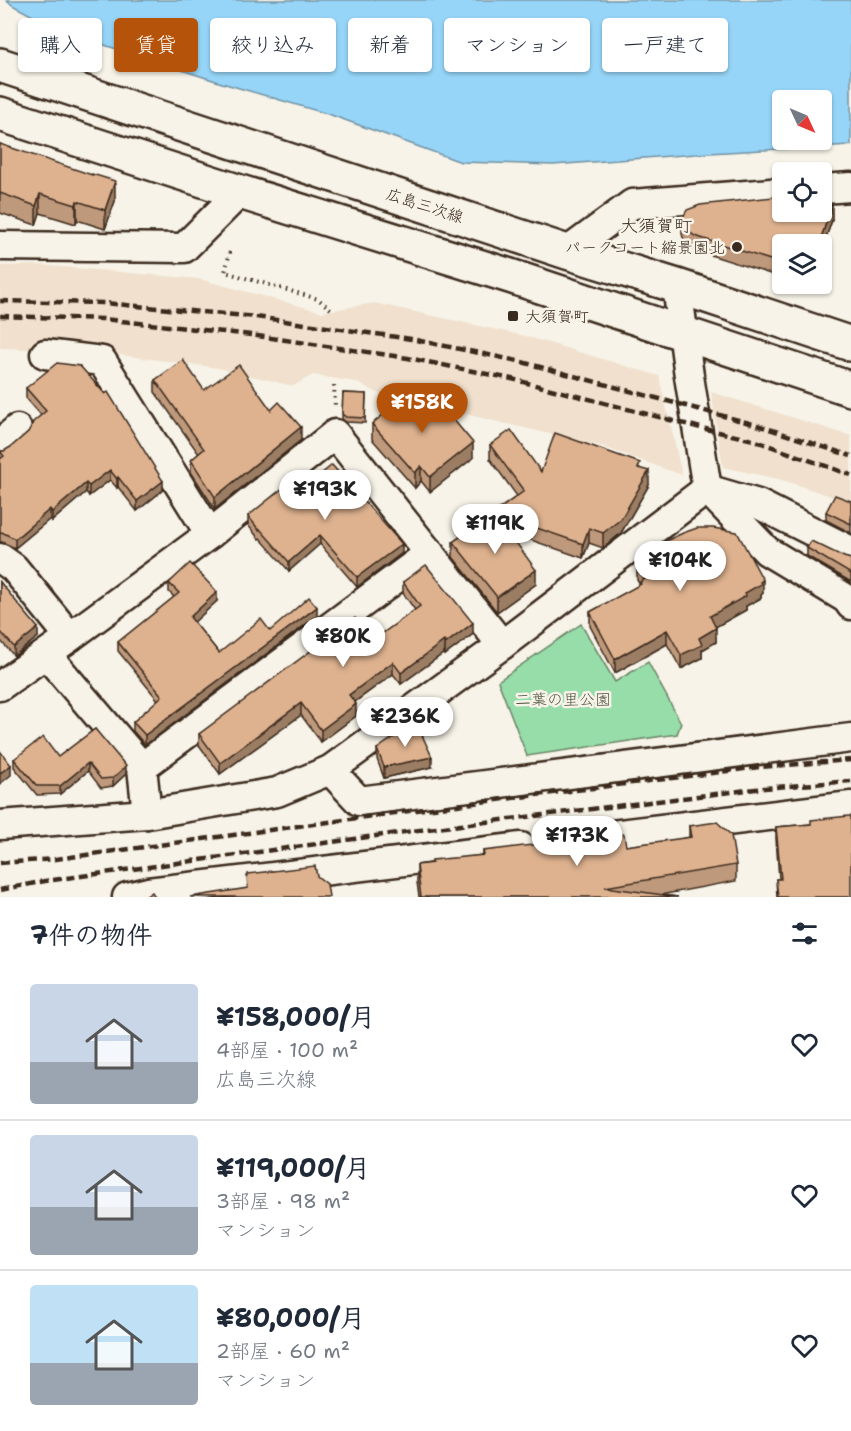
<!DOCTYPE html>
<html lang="ja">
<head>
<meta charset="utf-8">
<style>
	:root { --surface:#fff; --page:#f6f6f7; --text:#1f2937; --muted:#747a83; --line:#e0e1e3; --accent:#b45309 }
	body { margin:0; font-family:"Shantell Sans","Klee One",sans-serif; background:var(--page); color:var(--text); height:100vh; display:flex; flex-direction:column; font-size:22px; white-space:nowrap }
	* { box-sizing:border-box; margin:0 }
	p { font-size:20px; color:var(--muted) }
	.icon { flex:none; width:33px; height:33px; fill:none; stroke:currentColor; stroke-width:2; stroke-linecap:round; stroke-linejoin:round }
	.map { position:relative; height:897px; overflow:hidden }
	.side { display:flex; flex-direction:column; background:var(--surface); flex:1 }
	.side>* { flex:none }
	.hud { position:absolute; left:18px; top:18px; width:816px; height:54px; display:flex; gap:12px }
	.needle { width:39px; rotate:134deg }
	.fabs { position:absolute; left:772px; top:90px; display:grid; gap:12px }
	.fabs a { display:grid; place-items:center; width:60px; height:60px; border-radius:6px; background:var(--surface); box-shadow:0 2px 4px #0004; font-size:30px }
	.price { position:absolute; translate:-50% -51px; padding:0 14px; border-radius:21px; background:#fff; color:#222; font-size:20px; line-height:39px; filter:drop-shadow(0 2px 3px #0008) }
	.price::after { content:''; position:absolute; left:50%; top:36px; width:18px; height:14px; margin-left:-9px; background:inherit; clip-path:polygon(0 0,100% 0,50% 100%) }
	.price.on { background:var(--accent); color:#fff }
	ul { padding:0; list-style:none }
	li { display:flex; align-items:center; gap:18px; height:150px; padding:0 30px }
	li+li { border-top:2px solid var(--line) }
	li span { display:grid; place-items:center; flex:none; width:168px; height:120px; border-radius:6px; color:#555 }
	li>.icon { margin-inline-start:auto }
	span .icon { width:72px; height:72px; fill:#fffc; stroke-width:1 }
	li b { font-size:26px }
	h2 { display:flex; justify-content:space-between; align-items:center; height:72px; padding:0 30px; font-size:26px }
	.chip { padding:0 21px; border-radius:6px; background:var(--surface); box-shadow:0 2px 4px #0004; font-size:21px; line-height:54px }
	.chip.on { background:var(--accent); color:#fff }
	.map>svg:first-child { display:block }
	.built { fill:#f0e0cd }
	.green { fill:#97ddaa; stroke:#698464; stroke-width:1.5 }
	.water { fill:#96d5f8; stroke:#7291a1; stroke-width:1.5; fill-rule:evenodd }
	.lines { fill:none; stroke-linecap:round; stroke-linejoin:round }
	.minor-casing { stroke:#3b2a1e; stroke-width:33 }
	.primary-casing { stroke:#3b2a1e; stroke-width:38 }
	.path { stroke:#3b2a1e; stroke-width:4; stroke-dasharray:1.5 4.5; stroke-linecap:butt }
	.minor { stroke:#f7f3e8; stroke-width:28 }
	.primary { stroke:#f7f3e8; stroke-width:33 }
	.rail { stroke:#3b2a1e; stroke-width:4.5; stroke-dasharray:9 4.5; stroke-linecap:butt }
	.wall { fill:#bf997b; stroke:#3b2a1e; stroke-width:1.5 }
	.shaded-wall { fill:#9b7d64; stroke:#3b2a1e; stroke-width:1.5 }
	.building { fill:#deb28f; stroke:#3b2a1e; stroke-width:1.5 }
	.poi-dot { fill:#3b2a1e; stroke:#f7f3e8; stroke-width:2 }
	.labels { text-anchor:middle; stroke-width:5; stroke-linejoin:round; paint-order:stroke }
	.street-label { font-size:16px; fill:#3b2a1e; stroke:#f7f3e8 }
	.poi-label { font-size:16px; fill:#3b2a1e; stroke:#f7f3e8; text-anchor:end }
	.park-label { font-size:16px; fill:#525741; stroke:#f7f3e8 }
	.neighbourhood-label { font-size:18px; fill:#3b2a1e; stroke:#f7f3e8 }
</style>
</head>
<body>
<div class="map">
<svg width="851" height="897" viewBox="0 0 851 897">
	<rect width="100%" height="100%" fill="#f7f3e8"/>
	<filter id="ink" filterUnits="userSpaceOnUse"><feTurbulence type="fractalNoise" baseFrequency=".0167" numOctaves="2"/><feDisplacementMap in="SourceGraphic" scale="12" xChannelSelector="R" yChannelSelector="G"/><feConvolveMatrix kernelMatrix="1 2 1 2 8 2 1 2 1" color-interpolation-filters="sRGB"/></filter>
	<g filter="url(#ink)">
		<g class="built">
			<path d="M40 265 199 279 322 312 374 303 525 336 659 376 682 475 601 446 380 394 356 382 313 375 293 386 219 368 91 351 0 348V266Z"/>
			<path d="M711 392 851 436V503L783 480 723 467Z"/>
		</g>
		<path class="green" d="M581 624 615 682 648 662 681 723 677 734 527 756 498 681Z"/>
		<path class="water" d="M7 0H851V145L709 153 553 165 461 162 331 115 222 83 61 31 12 5ZM783 100H822V140H783Z"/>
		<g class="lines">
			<g class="minor-casing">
				<g id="minor">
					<path d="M822 189 851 187"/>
					<path d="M0 246 184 248 240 192"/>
					<path d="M567 252 632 204 783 192"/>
					<path d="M677 286 689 376 707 489 767 551 847 599 851 605"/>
					<path d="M45 354 102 361 210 534"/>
					<path d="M0 444 17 429"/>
					<path d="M0 558 14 568 70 637"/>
					<path d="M46 654 142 767 147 814"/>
					<path d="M0 686 70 637 210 534 335 434 502 645"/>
					<path d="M142 767 430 553"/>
					<path d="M330 770 359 801 851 738"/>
					<path d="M0 825 147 814 277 792 330 770 502 645 707 489 758 504 851 551"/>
					<path d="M587 838 851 806"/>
					<path d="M127 897 148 892 521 847"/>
				</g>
			</g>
			<g class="primary-casing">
				<g id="primary">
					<path d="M0 65 567 252 677 286 851 344"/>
					<path d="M0 114 240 192 510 276 851 389"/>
				</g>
			</g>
			<g class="path">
				<path d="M230 252 225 272 318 299 333 311"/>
				<path d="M334 385 335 406"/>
			</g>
			<use href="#minor" class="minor"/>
			<use href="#primary" class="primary"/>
			<g class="rail">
				<path d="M0 301 104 303 256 317 411 339 518 361 757 425 851 456"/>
				<path d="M0 316 103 319 251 335 408 358 512 379 697 427 753 440 851 475"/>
				<path d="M0 863 56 859 417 810 760 767 851 760"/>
				<path d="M0 890 45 881 420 830 764 788 851 781"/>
			</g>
		</g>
		<g class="wall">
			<path d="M0 144 115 201 105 229 77 220 76 224 40 213 36 225 0 213Z"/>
			<path d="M682 219 832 220 822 249V244H783V278L695 250 685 244 682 234Z"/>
			<path d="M799 284H810L809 287Z"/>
			<path d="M155 380 204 390 271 410 301 440 215 509 191 472V460L199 454 155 392Z"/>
			<path d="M26 388 163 490 137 511 118 487 117 488 110 480 89 496 86 492 52 521 50 519 15 548 2 542H0V451H4L11 447 28 432 41 415 26 398Z"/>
			<path d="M343 393 366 394 365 423 346 422 342 419Z"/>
			<path d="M372 424 473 458 430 492 421 481 415 488 372 439Z"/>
			<path d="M490 445 541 472 640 468 649 485 621 533 603 548 589 543 583 558 508 532 536 584 497 612 453 557V542L517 496 490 459Z"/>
			<path d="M308 485 402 553 357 587 320 544 289 571 260 538 259 539 248 525V516Z"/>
			<path d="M851 501V533L826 520V512Z"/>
			<path d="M659 548 763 593 761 595V598L746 606V610L715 627 716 642 702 650V658L681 669 667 644 615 673 590 626V612L640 585 637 580V566L659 554Z"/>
			<path d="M807 548 851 559V582L807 556Z"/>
			<path d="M0 582 38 637 14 656 0 640Z"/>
			<path d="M403 582 473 634 445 655 444 653 401 684 393 674 355 702 356 716 321 742 301 715 220 774 199 745V734L372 641 415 610 403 593Z"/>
			<path d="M169 583 217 601 194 622 219 653 270 631 317 616 145 745 133 731V722L158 700 118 651V642L174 597 169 592Z"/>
			<path d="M95 729 126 774 113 786 101 788 88 771 60 794 37 795 14 767V759L58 757Z"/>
			<path d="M377 749 432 767 384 778 377 759Z"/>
			<path d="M811 824 851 897H777L776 879H779L776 839V827Z"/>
			<path d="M689 826 736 865V881L660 895 678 897H419L417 882V865L483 855V851L626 846 689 838Z"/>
		</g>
		<g class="shaded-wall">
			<path d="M115 181V201L105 229V210Z"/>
			<path d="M40 194V213L36 225V206Z"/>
			<path d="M77 201V220L76 224V205Z"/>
			<path d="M832 205V220L822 249V244H819Z"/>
			<path d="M301 427V440L215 509V497Z"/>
			<path d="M473 443V458L430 492V477Z"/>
			<path d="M421 466V481L415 488V473Z"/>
			<path d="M110 470V480L89 496V486Z"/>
			<path d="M649 471V485L621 533 603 548V533Z"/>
			<path d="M118 477V487L117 488V479Z"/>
			<path d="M163 481V490L137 511V501Z"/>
			<path d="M86 483V492L52 521V512Z"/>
			<path d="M50 509V519L15 548V539Z"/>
			<path d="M589 528V543L583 558V544Z"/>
			<path d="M320 535V544L289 571V562Z"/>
			<path d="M402 544V553L357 587V577Z"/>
			<path d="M536 570V584L497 612V597Z"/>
			<path d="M763 580V593L761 595V598L746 606V610L710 630V616L745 593Z"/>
			<path d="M217 592V601L190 626V617Z"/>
			<path d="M317 607V616L145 745V735Z"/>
			<path d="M473 623V634L445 655V644Z"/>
			<path d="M38 628V637L14 656V647Z"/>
			<path d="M716 628V642L702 650V658L681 669V655L699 638Z"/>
			<path d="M667 630V644L615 673V659Z"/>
			<path d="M444 641V653L401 684V673Z"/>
			<path d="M393 662V674L349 706V695Z"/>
			<path d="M301 703V715L220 774V763Z"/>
			<path d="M356 704V716L321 742V730Z"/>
			<path d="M432 757V767L384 778V767Z"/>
			<path d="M88 763V771L60 794V786Z"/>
			<path d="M11 765V775L0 784V773Z"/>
			<path d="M126 766V774L113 786V778Z"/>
		</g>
		<g class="building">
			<path d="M0 144 92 175V174L115 181 105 210 77 201 76 205 40 194 36 206 0 193Z"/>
			<path d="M783 196V212H822V206L832 205 819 244H783V264L695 236 685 229 682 219 687 210 700 205Z"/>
			<path d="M183 360 204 390 239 365 271 410 279 402 301 427 215 497 191 460 204 449 155 380Z"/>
			<path d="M57 363 80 366 105 394 108 392 163 481 137 501 118 477 117 479 110 470 89 486 86 483 52 512 50 509 15 539 2 532 0 533V459L4 456 0 451H4L11 447 28 432 32 425 33 422 46 411 26 388Z"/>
			<path d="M343 393 366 394 365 418 346 417 342 414Z"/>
			<path d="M406 395 442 406 473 443 430 477 421 466 415 473 372 424Z"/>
			<path d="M511 430 541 472 555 433 640 463 638 468 649 471 621 519 603 533 589 528 583 544 494 513 524 491 490 445Z"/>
			<path d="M332 465 402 544 357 577 320 535 289 562 260 529 259 530 248 516 299 475 308 485Z"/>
			<path d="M835 495 851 501V524L826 512Z"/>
			<path d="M494 512 536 570 497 597 453 542Z"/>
			<path d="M697 528H713L737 532 763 580 760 582 761 584 745 593 746 596 710 616 716 628 699 638 702 645 681 655 667 630 615 659 590 612 641 584 640 582 645 579 637 566 661 553 659 548 670 539 683 533Z"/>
			<path d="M811 541 844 557 851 559V574L807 548Z"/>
			<path d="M190 563 217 592 190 617 219 653 261 619 270 631 309 597 317 607 145 735 133 722 162 696 118 642 179 593 169 583Z"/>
			<path d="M426 565 473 623 445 644 444 641 401 673 393 662 349 695 356 704 321 730 301 703 220 763 199 734 355 618 372 641 420 606 403 582Z"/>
			<path d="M0 582 38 628 14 647 0 631Z"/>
			<path d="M416 722 432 757 384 767 377 749Z"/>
			<path d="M95 729 126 766 113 778 101 779 88 763 60 786H37L14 759 43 737 58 757Z"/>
			<path d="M0 751 11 765 0 773Z"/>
			<path d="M849 816H851V897H778L776 879H781L776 827 811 824V820Z"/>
			<path d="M717 822 731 835 736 865 605 887 678 897H421L417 865 432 863V860L484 855 483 851 624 834 626 846 691 837 689 826Z"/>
			<path d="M315 866 317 876 327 884 329 897H190L248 888 247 876H248V874Z"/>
			<path d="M152 892 155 897H145Z"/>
		</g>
	</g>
	<g class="poi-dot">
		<circle cx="737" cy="247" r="6"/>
		<rect x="507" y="310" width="12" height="12" rx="3"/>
	</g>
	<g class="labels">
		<g class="street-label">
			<text transform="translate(425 205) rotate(18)" y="6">広島三次線</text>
		</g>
		<g class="poi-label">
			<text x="725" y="253">パークコート縮景園北</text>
			<text x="525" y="322" text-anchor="start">大須賀町</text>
		</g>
		<g class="park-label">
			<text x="563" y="705">二葉の里公園</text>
		</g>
		<g class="neighbourhood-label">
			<text x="656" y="232">大須賀町</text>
		</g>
	</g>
</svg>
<div class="fabs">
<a><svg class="needle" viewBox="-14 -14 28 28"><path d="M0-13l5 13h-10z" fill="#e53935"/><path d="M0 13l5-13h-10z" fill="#747a83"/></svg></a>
<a><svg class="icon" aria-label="locate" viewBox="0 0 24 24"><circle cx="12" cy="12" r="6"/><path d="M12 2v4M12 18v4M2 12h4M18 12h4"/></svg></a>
<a><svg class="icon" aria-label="layers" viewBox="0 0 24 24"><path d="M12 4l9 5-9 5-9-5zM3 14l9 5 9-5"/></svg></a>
</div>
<b class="price on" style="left:422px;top:434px">¥158K</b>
<b class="price" style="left:325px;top:521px">¥193K</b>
<b class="price" style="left:495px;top:555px">¥119K</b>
<b class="price" style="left:680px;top:592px">¥104K</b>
<b class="price" style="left:343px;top:668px">¥80K</b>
<b class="price" style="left:405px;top:748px">¥236K</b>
<b class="price" style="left:577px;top:867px">¥173K</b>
<div class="hud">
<a class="chip">購入</a>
<a class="chip on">賃貸</a>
<a class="chip">絞り込み</a>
<a class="chip">新着</a>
<a class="chip">マンション</a>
<a class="chip">一戸建て</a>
</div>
</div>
<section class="side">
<h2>7件の物件<svg class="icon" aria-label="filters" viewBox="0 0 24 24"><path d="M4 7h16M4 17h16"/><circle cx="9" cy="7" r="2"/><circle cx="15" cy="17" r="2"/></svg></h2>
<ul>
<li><span style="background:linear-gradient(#c9d6e8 65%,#9aa5b1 0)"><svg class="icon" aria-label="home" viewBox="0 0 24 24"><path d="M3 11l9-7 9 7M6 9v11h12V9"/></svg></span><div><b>¥158,000/月</b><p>4部屋 · 100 m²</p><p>広島三次線</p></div><svg class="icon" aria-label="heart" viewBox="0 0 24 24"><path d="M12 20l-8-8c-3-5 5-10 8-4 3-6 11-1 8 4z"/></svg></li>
<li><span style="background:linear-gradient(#c9d6e8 60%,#9aa5b1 0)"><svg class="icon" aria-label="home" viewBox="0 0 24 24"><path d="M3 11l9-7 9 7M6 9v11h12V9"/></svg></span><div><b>¥119,000/月</b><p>3部屋 · 98 m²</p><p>マンション</p></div><svg class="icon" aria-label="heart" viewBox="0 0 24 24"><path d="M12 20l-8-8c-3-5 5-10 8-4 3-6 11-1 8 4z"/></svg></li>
<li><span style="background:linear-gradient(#bfe0f5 65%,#9aa5b1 0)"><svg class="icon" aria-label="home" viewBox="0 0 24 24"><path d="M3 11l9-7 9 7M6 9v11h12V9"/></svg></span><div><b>¥80,000/月</b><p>2部屋 · 60 m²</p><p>マンション</p></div><svg class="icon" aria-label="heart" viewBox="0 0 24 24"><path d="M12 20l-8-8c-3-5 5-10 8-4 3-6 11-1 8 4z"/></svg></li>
</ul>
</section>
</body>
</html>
